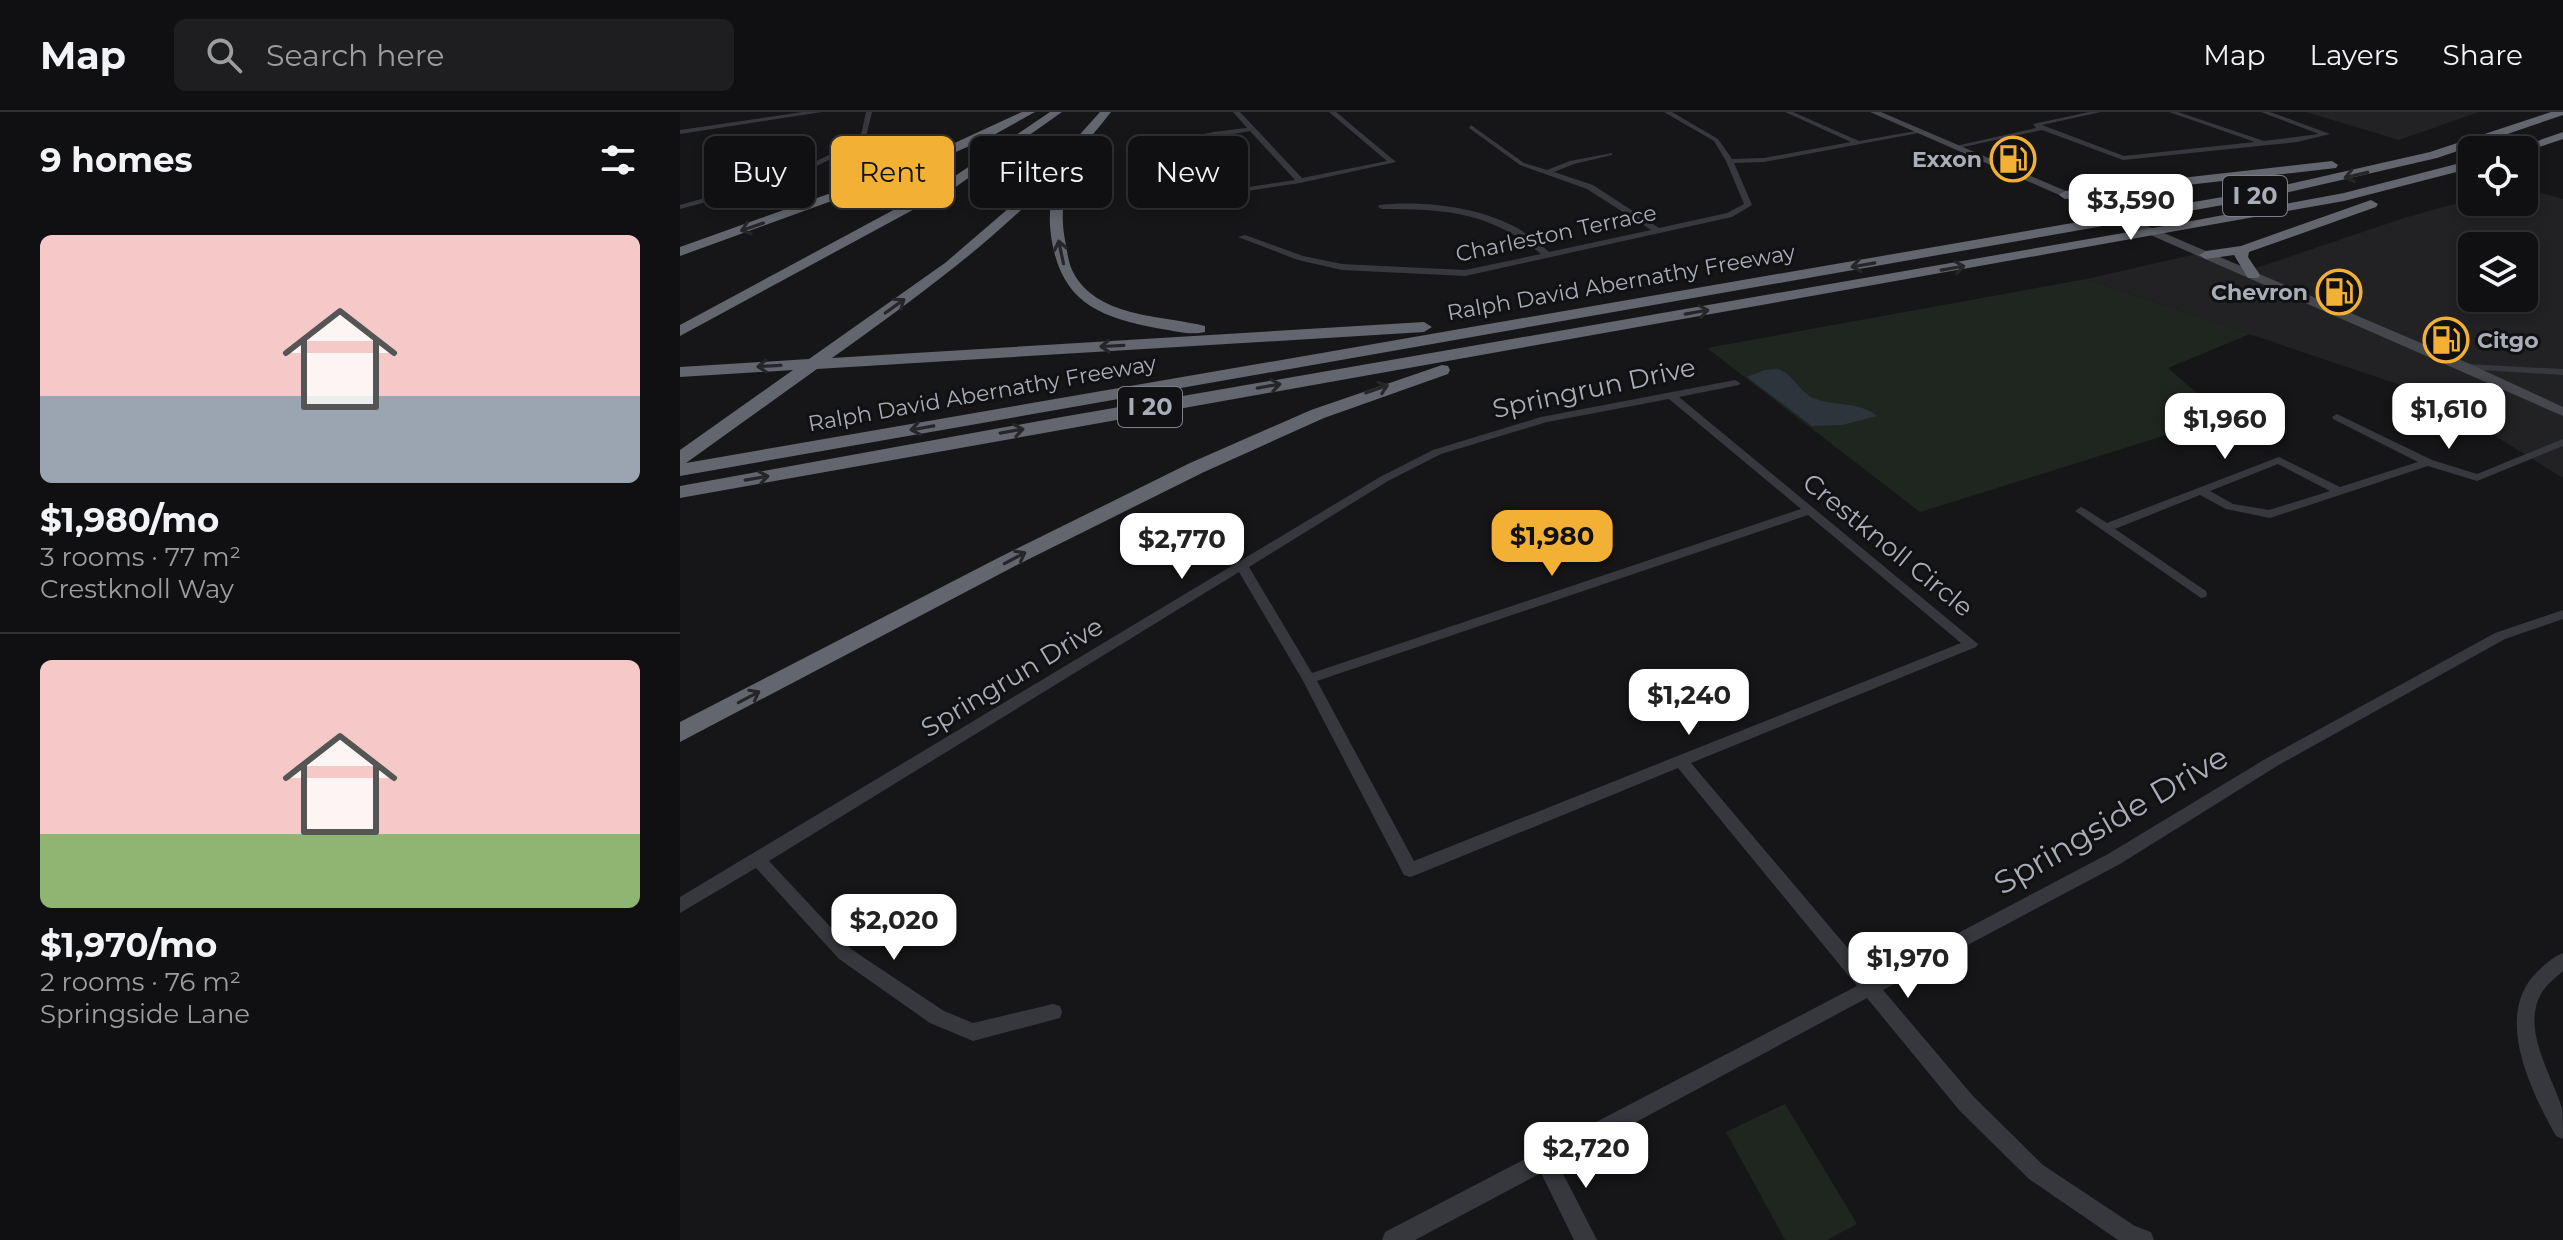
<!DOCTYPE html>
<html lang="en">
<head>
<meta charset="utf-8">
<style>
	:root { --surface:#101012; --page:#1e1e20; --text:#f1f3f6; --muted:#9c9d9f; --line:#303032; --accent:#f2b134 }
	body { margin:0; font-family:Montserrat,sans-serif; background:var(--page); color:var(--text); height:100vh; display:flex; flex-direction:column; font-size:30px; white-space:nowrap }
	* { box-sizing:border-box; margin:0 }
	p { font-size:26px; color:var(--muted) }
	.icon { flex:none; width:44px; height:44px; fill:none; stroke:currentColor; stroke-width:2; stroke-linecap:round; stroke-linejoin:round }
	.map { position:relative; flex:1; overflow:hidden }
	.panel { display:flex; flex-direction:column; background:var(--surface); width:680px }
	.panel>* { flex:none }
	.top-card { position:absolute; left:24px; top:24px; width:760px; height:72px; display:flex; gap:16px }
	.tools { position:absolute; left:1778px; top:24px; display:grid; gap:16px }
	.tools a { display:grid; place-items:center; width:80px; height:80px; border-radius:12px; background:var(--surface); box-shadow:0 4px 12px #0003,0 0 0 2px var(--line); font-size:40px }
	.price { position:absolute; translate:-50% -68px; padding:0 18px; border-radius:16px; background:#fff; color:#222; font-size:26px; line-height:52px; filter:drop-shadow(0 2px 4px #0008) }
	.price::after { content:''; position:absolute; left:50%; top:48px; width:24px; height:18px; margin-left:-12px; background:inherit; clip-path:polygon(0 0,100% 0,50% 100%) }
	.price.selected { background:var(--accent); color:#111 }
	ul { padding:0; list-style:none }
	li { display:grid; align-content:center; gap:16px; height:424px; padding:0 40px }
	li+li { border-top:2px solid var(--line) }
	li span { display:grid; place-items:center; height:248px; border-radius:12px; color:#555 }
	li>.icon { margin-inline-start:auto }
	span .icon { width:144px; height:144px; fill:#fffc; stroke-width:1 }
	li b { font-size:34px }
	h2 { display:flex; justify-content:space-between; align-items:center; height:96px; padding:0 40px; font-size:34px }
	.pill { padding:0 28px; border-radius:12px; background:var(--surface); box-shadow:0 4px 12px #0003,0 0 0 2px var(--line); font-size:28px; line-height:72px }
	.pill.selected { background:var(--accent); color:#111 }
	header { display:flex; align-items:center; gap:48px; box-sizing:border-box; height:112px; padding:0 40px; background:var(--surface); border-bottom:2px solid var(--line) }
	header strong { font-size:38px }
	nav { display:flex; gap:44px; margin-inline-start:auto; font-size:28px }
	.search { width:560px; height:72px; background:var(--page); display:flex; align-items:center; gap:20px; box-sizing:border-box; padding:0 28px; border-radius:12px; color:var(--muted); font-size:30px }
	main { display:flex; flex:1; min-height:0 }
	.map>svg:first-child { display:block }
	.built { fill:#222225; fill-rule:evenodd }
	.green { fill:#1e261f }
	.water { fill:#2c353c }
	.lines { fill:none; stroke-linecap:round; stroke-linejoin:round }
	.minor { fill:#37383d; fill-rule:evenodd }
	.tertiary { fill:#37383d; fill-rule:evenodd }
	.secondary { fill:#45474d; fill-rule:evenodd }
	.motorway { fill:#63666e; fill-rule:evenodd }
	.oneway { stroke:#26262a }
	.labels { text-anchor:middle; stroke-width:6; stroke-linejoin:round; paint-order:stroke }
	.far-poi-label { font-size:22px; font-weight:bold; fill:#a8adb8; stroke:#111113; text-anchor:end }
	.far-street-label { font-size:22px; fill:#a8adb8; stroke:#111113 }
	.shield { fill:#111113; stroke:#7b7e86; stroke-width:2 }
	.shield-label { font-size:24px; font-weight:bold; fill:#a8adb8 }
	.street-label { font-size:26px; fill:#a8adb8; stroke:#111113 }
	.near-street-label { font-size:32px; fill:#a8adb8; stroke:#111113 }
</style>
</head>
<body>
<header>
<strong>Map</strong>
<div class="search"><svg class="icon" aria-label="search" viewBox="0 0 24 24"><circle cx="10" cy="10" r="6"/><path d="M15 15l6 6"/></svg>Search here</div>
<nav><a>Map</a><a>Layers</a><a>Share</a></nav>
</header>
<main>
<section class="panel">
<h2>9 homes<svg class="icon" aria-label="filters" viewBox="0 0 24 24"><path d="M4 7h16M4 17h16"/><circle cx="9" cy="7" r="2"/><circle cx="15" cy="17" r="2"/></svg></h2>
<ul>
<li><span style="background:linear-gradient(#f6c9c9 65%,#9aa5b1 0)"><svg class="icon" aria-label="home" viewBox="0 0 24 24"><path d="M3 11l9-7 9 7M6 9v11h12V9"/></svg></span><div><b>$1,980/mo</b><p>3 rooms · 77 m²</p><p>Crestknoll Way</p></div></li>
<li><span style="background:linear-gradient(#f6c9c9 70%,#8fb573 0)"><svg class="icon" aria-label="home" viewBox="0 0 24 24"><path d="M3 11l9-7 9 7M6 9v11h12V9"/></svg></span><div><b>$1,970/mo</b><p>2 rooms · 76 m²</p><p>Springside Lane</p></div></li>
</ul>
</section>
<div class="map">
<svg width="1883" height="1128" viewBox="0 0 1883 1128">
	<rect width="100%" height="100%" fill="#161618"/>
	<g class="built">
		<path d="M1626 0H1799L1719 28Z"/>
		<path d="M1844 76 1883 87V366L1747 282 1406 167 1525 140 1570 158 1724 106 1792 87V90H1844ZM1792 134H1844V186H1792Z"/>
	</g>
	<g class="green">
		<path d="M1406 167 1570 222 1488 256 1544 305 1240 400 1027 236Z"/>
		<path d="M1105 992 1177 1112 1147 1128H1105L1046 1020Z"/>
	</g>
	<path class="water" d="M1098 257C1113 261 1120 282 1136 287 1155 294 1181 290 1197 304L1162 313 1132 314 1067 265 1084 258Z"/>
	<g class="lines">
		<g class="minor">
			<path d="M186 0H192L186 25C133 65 63 80 0 97V93C62 75 128 62 181 23Z"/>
			<path d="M553 0H560L622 66 707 49 649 0H656L716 50 620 71 493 90 492 88 496 86 615 68 570 19 514 29 495 38 493 44 500 53 493 55 486 44C495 21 544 19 567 16Z"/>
			<path d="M984 0H992L1038 27 1052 47 1084 46 1171 30 1105 0H1113L1179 29 1241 18 1244 20 1084 50 1054 51 1072 93 1052 105 785 164 662 158 618 148 558 125 565 123 623 144 662 152 785 158 861 142C810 100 766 97 702 97L698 95 699 93C743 88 801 95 839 117 850 124 859 132 869 140L971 118 907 77 840 53 789 16 791 13 844 51 867 58 890 49 932 41V43L894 52 874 60 913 73 979 116 1047 101 1064 92 1046 49 1034 29Z"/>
			<path d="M1409 0H1421L1362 13 1444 44 1575 30 1489 0H1498L1584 29 1639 22 1581 0H1590L1650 22 1617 30 1443 48 1362 18 1274 37 1271 35 1356 16 1353 12Z"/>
			<path d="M1786 252 1883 257V263L1783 257 1781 255Z"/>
			<path d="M1055 268 1060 271 1059 273 999 285 1298 532 1296 535 1011 651 1193 866 1428 742 1587 646 1815 521 1883 498V507L1825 527 1597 654 1440 752 1203 878 1293 984 1363 1053 1455 1114 1471 1120 1474 1128H1438L1349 1067 1279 998 1187 886 878 1052 917 1128H894L861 1061 735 1128H702L705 1120 1177 874 998 656 736 763 730 765 724 763 622 567 559 460 89 749 171 837 264 899 293 911 373 892 380 894 382 900 380 906 293 929 250 911 159 847 76 756 0 801V785L700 365 753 338 861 305ZM989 287 1121 397 632 561 569 455 708 369 761 342 867 310ZM1128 403 1281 531 734 749 637 569Z"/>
			<path d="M1657 302 1752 348 1797 362 1883 327V334L1797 369 1748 354 1590 406 1546 397 1520 383 1435 417 1526 479 1527 482 1526 485 1521 486 1395 399 1401 395 1405 397 1427 411 1599 345 1660 375 1738 350 1653 307 1652 305ZM1598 352 1650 379 1589 398 1553 392 1530 379Z"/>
			<path d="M1883 841V859C1875 866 1866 873 1861 882 1841 916 1872 964 1882 996 1883 1005 1883 1017 1883 1027L1876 1024C1851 979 1813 903 1857 860 1865 852 1873 845 1883 841Z"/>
		</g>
		<path class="tertiary" d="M123 0H142L0 22V18Z"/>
		<path class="secondary" d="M1190 0H1201L1790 252 1883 295V304Z"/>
		<g class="motorway">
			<path d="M342 0H355L312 24 226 62 0 144V135L218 57Z"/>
			<path d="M370 0H382L277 74 0 224V213L269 68Z"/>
			<path d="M420 0H431C350 104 258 170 152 246L744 210 752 215 744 220 137 257 6 351 1583 78 1750 40 1871 0H1883V3L1757 46 1583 86 0 364V338L113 258 0 265V255L129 247 265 151 350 78Z"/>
			<path d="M1883 20V27L1844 40 1832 38Z"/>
			<path d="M1792 48V56L1664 89 0 386V374L376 306 1484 114 1664 81Z"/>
			<path d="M1652 49 1658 53 1656 56 1385 87 1379 83 1385 79Z"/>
			<path d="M387 54 397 57C383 81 380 101 385 128 387 138 388 149 392 158 415 206 481 203 525 214V220C510 224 491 218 476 216 420 205 383 191 372 130 367 101 370 80 387 54Z"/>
			<path d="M1691 88 1698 92 1696 95 1569 140 1568 145 1580 163 1578 166H1568L1554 143 1526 147 1519 143 1526 139 1561 134Z"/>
			<path d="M762 253 768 254 770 258 768 262 644 306 524 360 335 454 0 630V610L320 445 510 351 631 298Z"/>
		</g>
	</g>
	<defs><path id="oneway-shaft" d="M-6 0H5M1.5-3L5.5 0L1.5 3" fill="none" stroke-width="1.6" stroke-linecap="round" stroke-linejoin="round" transform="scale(2)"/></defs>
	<g class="oneway">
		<use href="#oneway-shaft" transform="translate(1676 63) rotate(167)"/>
		<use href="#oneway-shaft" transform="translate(72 115) rotate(161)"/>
		<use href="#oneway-shaft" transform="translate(381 140) rotate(-102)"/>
		<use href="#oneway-shaft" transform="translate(1183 153) rotate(170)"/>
		<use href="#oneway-shaft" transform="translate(1273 156) rotate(-10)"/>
		<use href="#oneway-shaft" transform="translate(215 194) rotate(-36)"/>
		<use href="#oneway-shaft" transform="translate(1017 200) rotate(-10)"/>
		<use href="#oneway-shaft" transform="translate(432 234) rotate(177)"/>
		<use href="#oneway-shaft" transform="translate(89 254) rotate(177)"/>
		<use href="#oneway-shaft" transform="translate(589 274) rotate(-10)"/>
		<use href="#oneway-shaft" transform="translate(697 277) rotate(-19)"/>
		<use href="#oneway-shaft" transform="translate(242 316) rotate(170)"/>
		<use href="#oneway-shaft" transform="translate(332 319) rotate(-10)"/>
		<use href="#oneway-shaft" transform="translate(77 366) rotate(-10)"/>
		<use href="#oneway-shaft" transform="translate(335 446) rotate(-28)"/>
		<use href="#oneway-shaft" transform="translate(69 585) rotate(-28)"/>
	</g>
	<defs>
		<g id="fuel-ring" transform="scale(2.3)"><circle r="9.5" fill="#111113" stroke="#f2b134" stroke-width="1.5"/><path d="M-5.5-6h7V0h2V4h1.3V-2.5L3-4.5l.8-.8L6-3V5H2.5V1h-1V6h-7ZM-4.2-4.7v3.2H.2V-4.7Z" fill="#f2b134"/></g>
	</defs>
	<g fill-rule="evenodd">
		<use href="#fuel-ring" x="1333" y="47"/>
		<use href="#fuel-ring" x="1659" y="180"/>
		<use href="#fuel-ring" x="1766" y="228"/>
	</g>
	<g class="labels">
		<g class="far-poi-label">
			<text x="1302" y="55">Exxon</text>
			<text x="1628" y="188">Chevron</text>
			<text x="1797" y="236" text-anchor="start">Citgo</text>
		</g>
		<g class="far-street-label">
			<text transform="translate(876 121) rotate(-12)" y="8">Charleston Terrace</text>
			<text transform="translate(941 170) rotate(-10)" y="8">Ralph David Abernathy Freeway</text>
			<text transform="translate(302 281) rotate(-10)" y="8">Ralph David Abernathy Freeway</text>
		</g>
		<g class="shield">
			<rect x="1543" y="64" width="64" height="40" rx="6"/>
			<rect x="438" y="275" width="64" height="40" rx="6"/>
		</g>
		<g class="shield-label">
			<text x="1575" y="92">I 20</text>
			<text x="470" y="303">I 20</text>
		</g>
		<g class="street-label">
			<text transform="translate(914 276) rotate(-12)" y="9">Springrun Drive</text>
			<text transform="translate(1208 433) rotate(39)" y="9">Crestknoll Circle</text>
			<text transform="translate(332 565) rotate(-31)" y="9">Springrun Drive</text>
		</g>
		<g class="near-street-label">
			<text transform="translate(1431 708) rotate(-30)" y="11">Springside Drive</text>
		</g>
	</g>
</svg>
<div class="tools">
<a><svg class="icon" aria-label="locate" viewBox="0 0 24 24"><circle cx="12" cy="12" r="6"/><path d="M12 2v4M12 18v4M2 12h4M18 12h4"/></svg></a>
<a><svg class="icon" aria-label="layers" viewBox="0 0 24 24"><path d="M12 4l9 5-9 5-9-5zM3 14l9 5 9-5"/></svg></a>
</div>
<b class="price" style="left:1451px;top:130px">$3,590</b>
<b class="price" style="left:1769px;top:339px">$1,610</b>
<b class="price" style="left:1545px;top:349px">$1,960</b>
<b class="price selected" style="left:872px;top:466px">$1,980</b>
<b class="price" style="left:502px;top:469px">$2,770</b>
<b class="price" style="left:1009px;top:625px">$1,240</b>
<b class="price" style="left:214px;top:850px">$2,020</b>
<b class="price" style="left:1228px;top:888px">$1,970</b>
<b class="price" style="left:906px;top:1078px">$2,720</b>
<div class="top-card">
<a class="pill">Buy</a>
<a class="pill selected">Rent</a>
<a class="pill">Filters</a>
<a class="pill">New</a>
</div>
</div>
</main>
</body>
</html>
